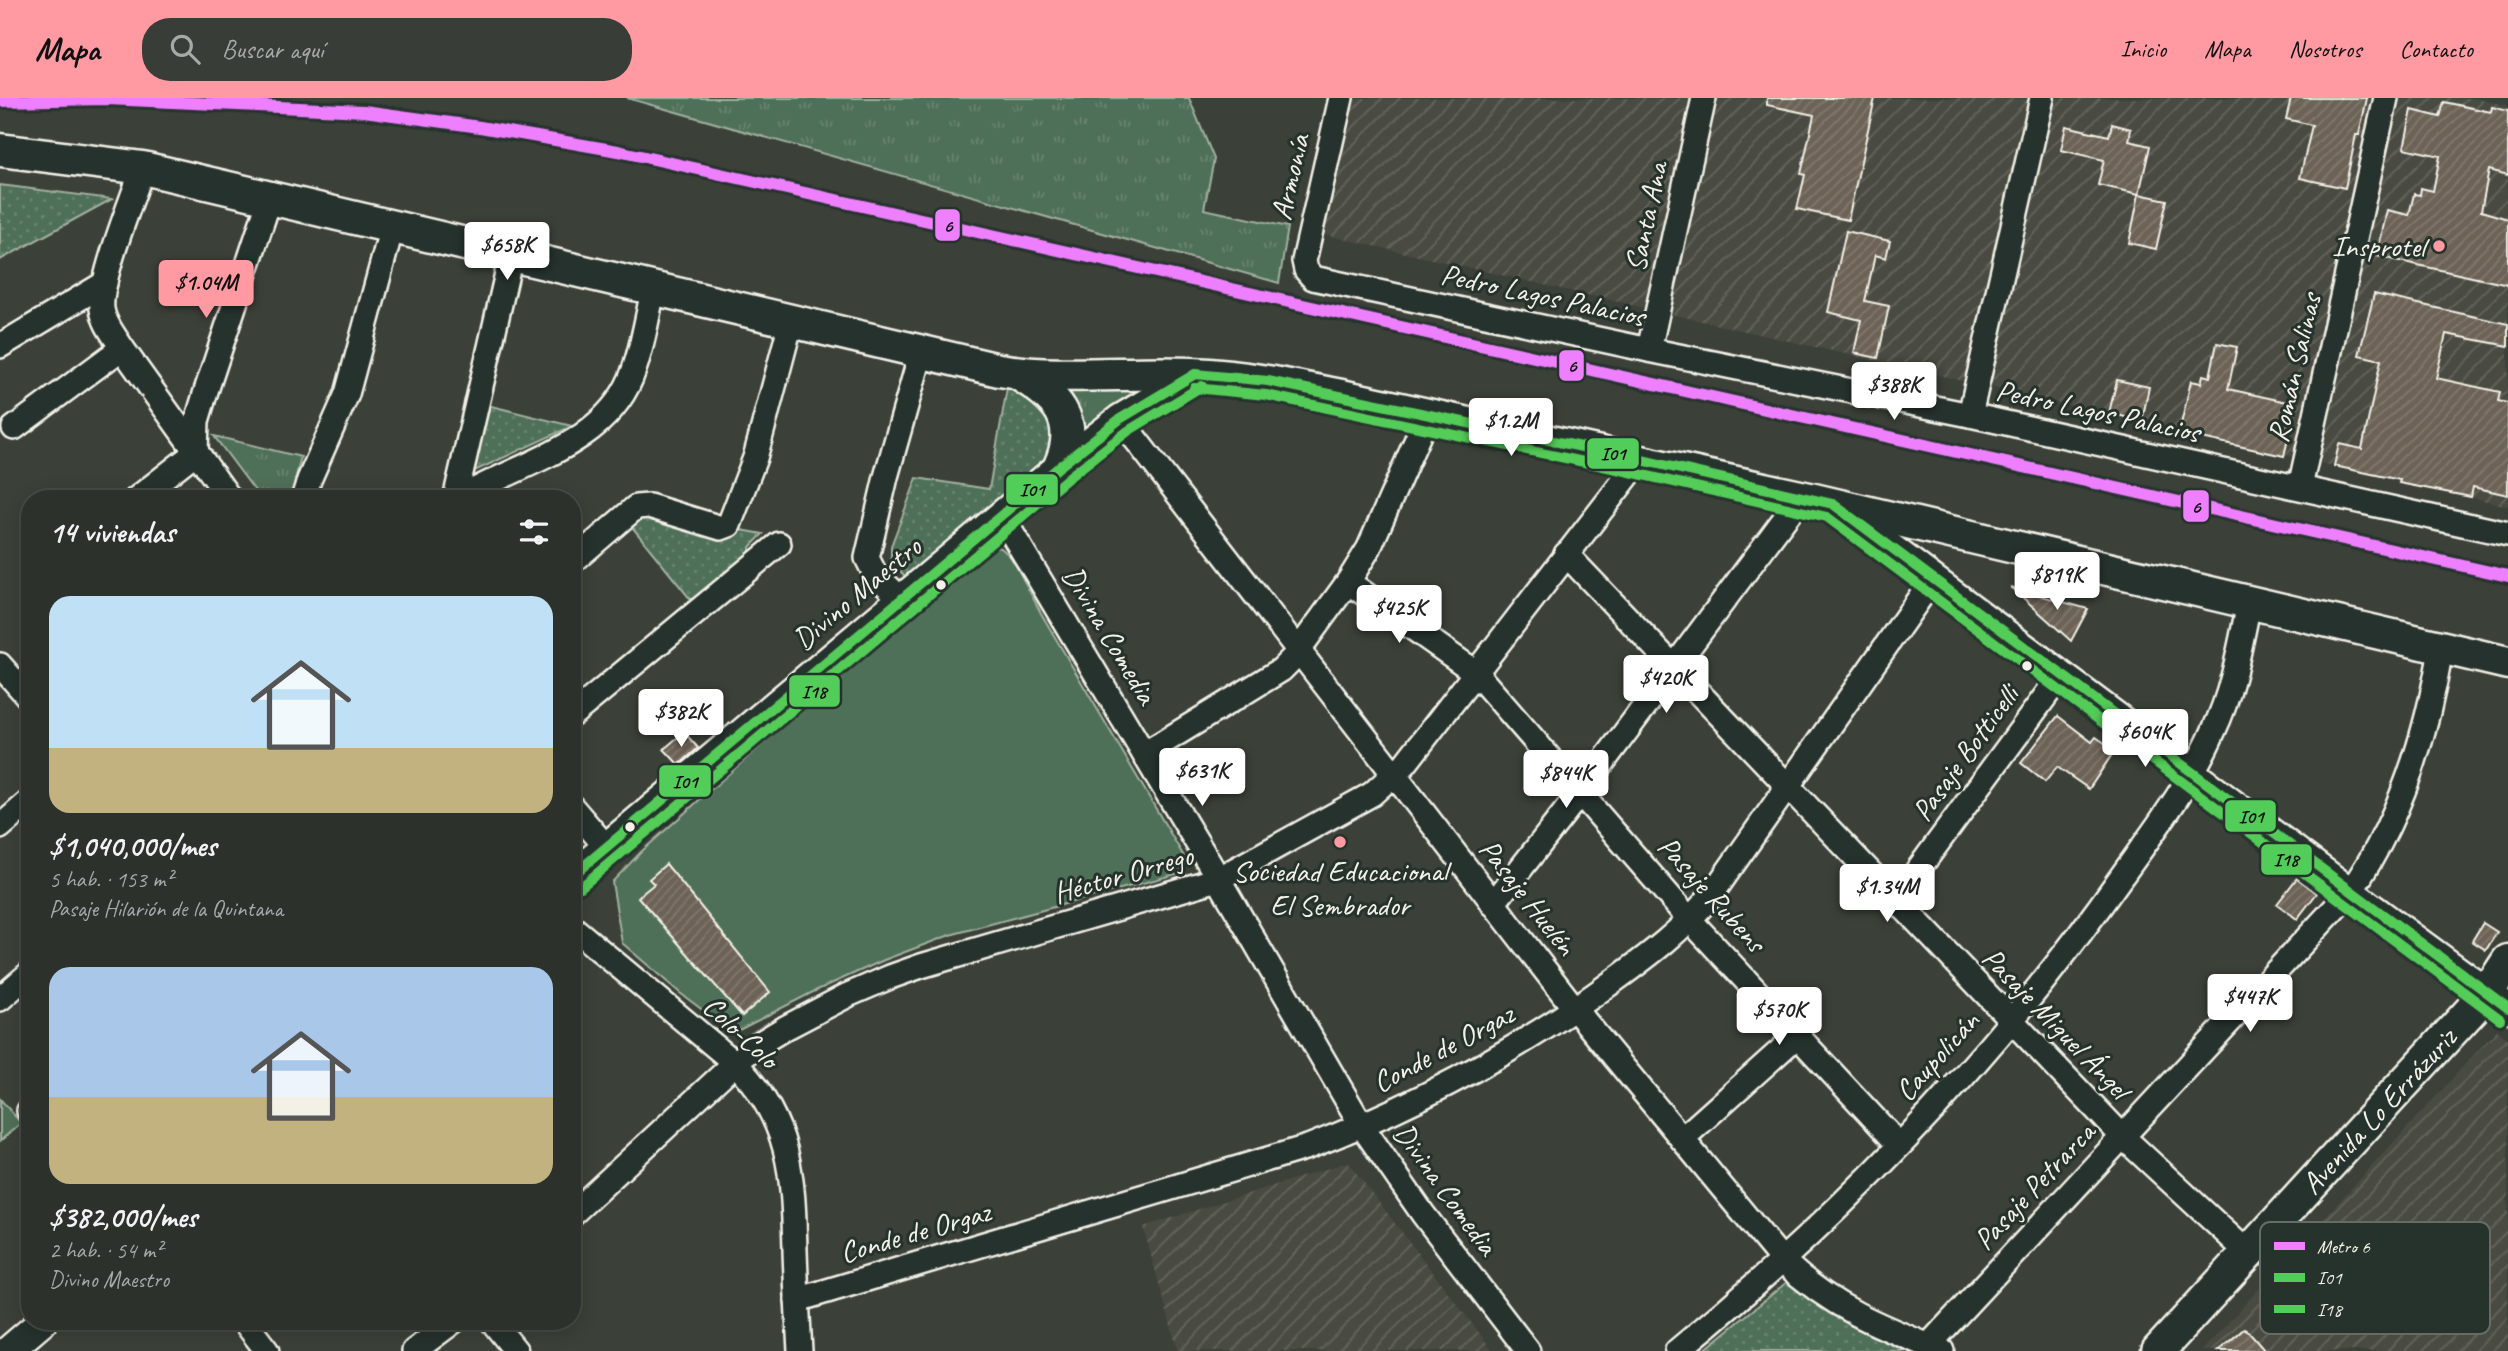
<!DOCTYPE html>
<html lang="es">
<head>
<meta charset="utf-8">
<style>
	:root { --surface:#2c312b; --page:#383d37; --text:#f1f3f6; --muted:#a6a9a9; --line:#484c47; --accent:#ff9aa2 }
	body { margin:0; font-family:Caveat,sans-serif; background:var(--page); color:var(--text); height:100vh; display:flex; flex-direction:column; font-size:26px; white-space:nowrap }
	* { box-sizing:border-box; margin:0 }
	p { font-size:23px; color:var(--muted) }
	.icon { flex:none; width:38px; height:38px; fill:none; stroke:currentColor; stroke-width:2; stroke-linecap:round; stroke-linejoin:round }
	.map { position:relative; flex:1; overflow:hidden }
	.drawer { position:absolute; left:21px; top:392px; width:560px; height:840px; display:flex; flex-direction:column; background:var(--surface); border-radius:28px; box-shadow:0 4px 18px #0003,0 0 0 2px var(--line) }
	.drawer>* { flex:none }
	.price { position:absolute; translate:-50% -60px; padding:0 16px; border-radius:7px; background:#fff; color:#222; font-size:23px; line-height:46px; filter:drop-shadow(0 2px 4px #0008) }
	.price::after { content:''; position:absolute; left:50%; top:42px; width:21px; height:16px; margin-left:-10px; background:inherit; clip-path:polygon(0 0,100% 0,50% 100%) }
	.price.on { background:var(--accent); color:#111 }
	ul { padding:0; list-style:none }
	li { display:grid; align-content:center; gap:14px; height:371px; padding:0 28px }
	li span { display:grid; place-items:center; height:217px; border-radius:21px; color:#555 }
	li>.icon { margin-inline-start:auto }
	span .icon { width:126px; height:126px; fill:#fffc; stroke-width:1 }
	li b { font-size:30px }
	h2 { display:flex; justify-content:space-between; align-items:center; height:84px; padding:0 28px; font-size:30px }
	header { display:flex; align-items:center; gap:42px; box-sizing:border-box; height:98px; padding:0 35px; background:var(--accent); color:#111 }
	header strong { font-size:33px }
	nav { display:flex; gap:38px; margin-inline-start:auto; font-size:24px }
	.search { width:490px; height:63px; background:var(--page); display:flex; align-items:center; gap:18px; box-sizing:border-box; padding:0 24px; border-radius:28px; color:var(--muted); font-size:26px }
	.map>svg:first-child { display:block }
	.industrial { fill:url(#industrial-furrows) }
	.grass { fill:url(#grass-tufts); stroke:#a2b0a0; stroke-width:2 }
	.park { fill:url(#park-dots); stroke:#a2b0a0; stroke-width:2 }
	.pitch { fill:#4f6f59; stroke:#a2b0a0; stroke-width:2 }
	.building { fill:url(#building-hatch); stroke:#f4f1e8; stroke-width:2 }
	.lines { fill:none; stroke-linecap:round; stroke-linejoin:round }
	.minor-casing { stroke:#f4f1e8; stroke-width:28 }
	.tertiary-casing { stroke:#f4f1e8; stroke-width:33 }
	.secondary-casing { stroke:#f4f1e8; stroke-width:37 }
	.minor { stroke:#26332d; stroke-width:23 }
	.tertiary { stroke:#26332d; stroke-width:28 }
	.secondary { stroke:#26332d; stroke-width:32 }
	.bus-1-casing { stroke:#26332d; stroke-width:16 }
	.bus-2-casing { stroke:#26332d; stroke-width:16 }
	.bus-1 { stroke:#53cd59; stroke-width:10 }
	.bus-2 { stroke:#53cd59; stroke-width:10 }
	.metro-1-casing { stroke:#26332d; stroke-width:18 }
	.metro-1 { stroke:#ee80ff; stroke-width:12 }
	.poi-dot { fill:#ff9aa2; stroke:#26332d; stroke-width:2.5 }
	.bus-dot { fill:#f4f1e8; stroke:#26332d; stroke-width:2.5 }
	.labels { text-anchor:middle; stroke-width:6; stroke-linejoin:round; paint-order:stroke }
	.street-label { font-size:30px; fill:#f4f1e8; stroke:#26332d }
	.poi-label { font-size:30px; fill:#f4f1e8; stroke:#26332d; text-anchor:end }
	.key { fill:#26332d; stroke:#646c65; stroke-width:2 }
	.key-label { font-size:19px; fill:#f4f1e8 }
	.line-badge { stroke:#26332d; stroke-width:2.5 }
	.pale-badge-label { font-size:19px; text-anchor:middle; font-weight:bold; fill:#111 }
</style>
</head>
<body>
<header>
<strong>Mapa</strong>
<div class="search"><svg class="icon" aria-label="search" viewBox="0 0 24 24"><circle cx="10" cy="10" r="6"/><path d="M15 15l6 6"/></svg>Buscar aquí</div>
<nav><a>Inicio</a><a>Mapa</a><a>Nosotros</a><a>Contacto</a></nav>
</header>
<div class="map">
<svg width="2508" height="1253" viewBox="0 0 2508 1253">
	<defs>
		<pattern id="industrial-furrows" width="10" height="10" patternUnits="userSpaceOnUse" patternTransform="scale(1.75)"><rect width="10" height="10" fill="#4a4b42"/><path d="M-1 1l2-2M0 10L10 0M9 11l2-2" fill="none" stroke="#65655d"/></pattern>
		<pattern id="grass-tufts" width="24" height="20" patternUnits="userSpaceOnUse" patternTransform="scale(1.75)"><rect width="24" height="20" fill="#4f6f59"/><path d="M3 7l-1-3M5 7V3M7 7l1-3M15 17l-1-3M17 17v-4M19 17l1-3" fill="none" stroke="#698471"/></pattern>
		<pattern id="park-dots" width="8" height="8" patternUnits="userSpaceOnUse" patternTransform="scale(1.75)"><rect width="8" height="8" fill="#4f6f59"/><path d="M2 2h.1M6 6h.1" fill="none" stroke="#698471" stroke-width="1.8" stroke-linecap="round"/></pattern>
		<pattern id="building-hatch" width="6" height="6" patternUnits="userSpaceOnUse" patternTransform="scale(1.75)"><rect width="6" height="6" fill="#6c6256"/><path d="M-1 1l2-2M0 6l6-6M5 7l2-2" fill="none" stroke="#82796e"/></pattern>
	</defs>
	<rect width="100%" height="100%" fill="#3b4139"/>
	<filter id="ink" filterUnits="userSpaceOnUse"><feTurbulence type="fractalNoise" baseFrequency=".0143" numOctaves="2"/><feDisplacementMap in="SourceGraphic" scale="14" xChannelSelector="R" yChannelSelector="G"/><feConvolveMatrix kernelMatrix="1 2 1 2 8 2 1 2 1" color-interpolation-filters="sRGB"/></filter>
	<g filter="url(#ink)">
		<g class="industrial">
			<path d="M1347 0H2474L2508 8V408L1309 133Z"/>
			<path d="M2497 932 2508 941V1253H2202Z"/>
			<path d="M1348 1064 1493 1253H1178L1143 1129Z"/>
		</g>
		<g class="grass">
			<path d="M627 0H1189L1214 61 1204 111 1288 129 1279 185Z"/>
			<path d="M1153 284 1076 354 1051 285Z"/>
			<path d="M214 338 301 359 290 401H261Z"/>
		</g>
		<g class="park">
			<path d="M0 87 112 101 0 162Z"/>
			<path d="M1007 290 1023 294 1049 310 1062 358 913 487 891 463V448L917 380 989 391Z"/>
			<path d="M483 306 572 328 468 376Z"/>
			<path d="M641 414 763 436 750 449V461L695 507 629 425Z"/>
			<path d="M1787 1184 1880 1237 1917 1253H1703Z"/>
		</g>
		<g class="pitch">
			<path d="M991 449 1001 450 1012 460 1042 517 1186 762 1180 775 950 837 884 862 815 893 733 935 680 895 622 845 612 784 642 753 842 575 982 454Z"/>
			<path d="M0 1001 21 1025 0 1043Z"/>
		</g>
		<g class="building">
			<path d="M1767 0H1875L1848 122 1797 111 1805 77 1801 76 1814 17 1767 7Z"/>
			<path d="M2291 0H2367L2359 37H2356L2345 90 2300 80 2312 27 2286 21Z"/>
			<path d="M2444 4 2491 14 2492 9 2508 13V77L2489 72 2481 113 2508 121V187L2377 158 2387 112 2409 117 2414 96 2420 97 2421 90 2433 93 2440 58 2404 50 2412 12 2440 19Z"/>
			<path d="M2112 26 2131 31 2129 43 2150 48 2139 96 2098 87 2104 62 2061 52 2066 28 2109 38Z"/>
			<path d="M2139 96 2167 102 2156 151 2129 145Z"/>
			<path d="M1846 133 1890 143 1886 160 1875 157 1865 203 1889 208 1878 260 1854 255 1861 222 1828 214Z"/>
			<path d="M2374 196 2508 226V248L2446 236 2436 280 2500 294 2498 303 2508 305V397L2473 389 2471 399 2399 385 2400 382 2334 368 2339 346 2362 351 2381 262 2359 257Z"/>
			<path d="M2217 245 2237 249 2228 291 2296 306 2284 358 2179 335 2191 283 2201 285 2203 277 2210 279Z"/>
			<path d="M2117 282 2149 289 2142 323 2109 315Z"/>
			<path d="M2011 489 2088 511 2071 543Z"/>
			<path d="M2058 618 2092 644 2096 639 2115 652 2089 691 2057 669 2045 684 2021 665Z"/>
			<path d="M684 634 698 650 679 667 664 651Z"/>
			<path d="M666 766 770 894 742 918 638 799 654 786 649 781Z"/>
			<path d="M2297 780 2317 795 2297 821 2277 806Z"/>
			<path d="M2483 825 2497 834 2486 852 2472 843Z"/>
			<path d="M2245 1230 2265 1253H2218Z"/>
		</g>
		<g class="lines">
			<g class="minor-casing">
				<g id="minor">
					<path d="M1341 0 1304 163 1306 172 1313 180 1649 252 1970 317 2508 436"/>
					<path d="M143 70C132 101 99 183 102 211 104 226 115 238 122 250L230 401"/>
					<path d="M0 248 105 185"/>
					<path d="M1649 252 1704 0"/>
					<path d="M1970 317 2042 0"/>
					<path d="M1120 321 1575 911 1782 1162C1830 1209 1881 1229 1942 1253"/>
					<path d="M14 330 122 250"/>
					<path d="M2300 389 2386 0"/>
					<path d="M136 401 196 354 197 323 206 293 270 100"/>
					<path d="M303 401 309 382 347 296 392 129"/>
					<path d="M455 401 511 158"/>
					<path d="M459 401C518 365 602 349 631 280 642 252 647 221 653 192"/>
					<path d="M1001 417 1208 763 1362 1028 1423 1116 1528 1253"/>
					<path d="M1566 456 2123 1039 2248 1155"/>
					<path d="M572 464 636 409 649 408 721 430 729 427 755 360 791 224"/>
					<path d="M1348 484 1475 574 1690 822 1899 1047"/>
					<path d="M901 501 875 476 867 460 886 379 921 255"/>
					<path d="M0 567 30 601"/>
					<path d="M572 617 779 446"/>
					<path d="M1144 656 1281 572 1292 561 1348 484 1369 450 1428 316"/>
					<path d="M572 709 607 750"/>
					<path d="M0 729 30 703"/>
					<path d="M1895 803 2061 577"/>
					<path d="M1493 806 1580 695 1801 399"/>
					<path d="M572 829 735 965C791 1022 793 1076 795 1152 796 1185 798 1219 800 1253"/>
					<path d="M0 901 30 875"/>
					<path d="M29 1013H30"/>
					<path d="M1682 1041 1798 937"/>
					<path d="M572 1116 735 965 760 945 785 930 848 897 890 879 921 868 1218 781 1372 696 1405 666 1640 362"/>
					<path d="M797 1202 1308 1049C1416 1007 1521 951 1615 882 1652 855 1680 834 1710 799L1933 481"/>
					<path d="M244 1223 267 1253"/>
					<path d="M492 1223 516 1253"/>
					<path d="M1928 1248 2350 794C2400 723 2427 636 2441 551"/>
					<path d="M414 1253 454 1223"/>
					<path d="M1677 1253C1844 1116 1997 956 2121 779 2154 733 2191 685 2214 632 2233 592 2240 548 2249 505"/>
				</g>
			</g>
			<g class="tertiary-casing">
				<g id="tertiary">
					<path d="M1835 408 2350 794 2508 910"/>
					<path d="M572 778 1060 368 1120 321 1195 276"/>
					<path d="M8 1253 43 1223"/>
				</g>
			</g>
			<g class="secondary-casing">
				<g id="secondary">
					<path d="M0 52 143 70 999 272C1062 282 1128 273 1192 276 1243 278 1292 288 1341 298L1814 402 2508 565"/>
					<path d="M1017 275C1056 298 1081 321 1060 368"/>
					<path id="s1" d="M2158 1253 2487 895 2508 863"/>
				</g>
			</g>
			<use href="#minor" class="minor"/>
			<use href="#tertiary" class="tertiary"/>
			<use href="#secondary" class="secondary"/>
			<g class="bus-1-casing">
				<g id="bus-1">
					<path d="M1195 276 1268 283 1620 357 1833 406 2508 910"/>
					<path d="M572 778 1060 368 1120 321 1195 276"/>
				</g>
			</g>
			<g class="bus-2-casing">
				<g id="bus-2">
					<path d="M1194 290 1266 297 1617 371 1827 419 2500 921"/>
					<path d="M581 789 1069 379 1128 333 1202 288"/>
				</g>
			</g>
			<use href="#bus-1" class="bus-1"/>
			<use href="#bus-2" class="bus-2"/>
			<g class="metro-1-casing">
				<path id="metro-1" d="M0 3 107 1 364 13 480 29 618 53 2508 478"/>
			</g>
			<use href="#metro-1" class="metro-1"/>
		</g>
	</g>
	<g class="poi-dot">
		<circle cx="2439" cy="148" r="7"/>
		<circle cx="1340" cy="744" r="7"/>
	</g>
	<g class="bus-dot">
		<circle cx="941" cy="487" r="6"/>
		<circle cx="2027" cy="568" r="6"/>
		<circle cx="630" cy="729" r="6"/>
	</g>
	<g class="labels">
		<g class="street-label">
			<text transform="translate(1290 79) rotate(-77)" y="10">Armonía</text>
			<text transform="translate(1646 119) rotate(-78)" y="10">Santa Ana</text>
			<text transform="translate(1543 197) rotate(12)" y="10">Pedro Lagos Palacios</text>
			<text transform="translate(2294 270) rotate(-77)" y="10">Román Salinas</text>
			<text transform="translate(2098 313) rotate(12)" y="10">Pedro Lagos Palacios</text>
			<text transform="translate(857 495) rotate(-40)" y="10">Divino Maestro</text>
			<text transform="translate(1110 537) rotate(59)" y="10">Divina Comedia</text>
			<text transform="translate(1965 655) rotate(-54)" y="10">Pasaje Botticelli</text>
			<text transform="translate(1123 776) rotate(-16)" y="10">Héctor Orrego</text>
			<text transform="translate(1712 796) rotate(48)" y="10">Pasaje Rubens</text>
			<text transform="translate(1528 799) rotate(52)" y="10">Pasaje Huelén</text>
			<text transform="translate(2056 925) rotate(46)" y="10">Pasaje Miguel Ángel</text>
			<text transform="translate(741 934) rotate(43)" y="10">Colo-Colo</text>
			<text transform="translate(1443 950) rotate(-28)" y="10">Conde de Orgaz</text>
			<text transform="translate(1937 958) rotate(-48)" y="10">Caupolicán</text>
			<text dy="10" stroke="none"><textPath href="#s1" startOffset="326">Avenida Lo Errázuriz</textPath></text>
			<text transform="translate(2034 1088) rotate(-47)" y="10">Pasaje Petrarca</text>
			<text transform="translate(1446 1091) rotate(54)" y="10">Divina Comedia</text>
			<text transform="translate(915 1134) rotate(-16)" y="10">Conde de Orgaz</text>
		</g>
		<g class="poi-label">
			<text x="2425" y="158">Insprotel</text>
			<text x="1340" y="783" text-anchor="middle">Sociedad Educacional<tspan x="1340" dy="34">El Sembrador</tspan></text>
		</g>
	</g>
	<rect x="2260" y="1124" width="230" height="112" rx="10" class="key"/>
	<rect x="2274" y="1144" width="31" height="8" fill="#ee80ff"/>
	<rect x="2274" y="1175" width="31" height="9" fill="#53cd59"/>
	<rect x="2274" y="1207" width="31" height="8" fill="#53cd59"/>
	<g class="key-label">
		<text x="2317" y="1155">Metro 6</text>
		<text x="2317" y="1186">I01</text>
		<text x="2317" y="1218">I18</text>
	</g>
	<g class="line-badge">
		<rect x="934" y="110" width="27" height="34" rx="7" fill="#ee80ff"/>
		<rect x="1558" y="251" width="27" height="33" rx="7" fill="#ee80ff"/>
		<rect x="1586" y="339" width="54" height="33" rx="7" fill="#53cd59"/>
		<rect x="1005" y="375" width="54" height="33" rx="7" fill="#53cd59"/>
		<rect x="2182" y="391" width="28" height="34" rx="7" fill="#ee80ff"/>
		<rect x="788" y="576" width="53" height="34" rx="7" fill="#53cd59"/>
		<rect x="658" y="666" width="54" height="34" rx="7" fill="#53cd59"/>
		<rect x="2224" y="701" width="53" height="34" rx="7" fill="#53cd59"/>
		<rect x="2260" y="745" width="53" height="33" rx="7" fill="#53cd59"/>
	</g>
	<g class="pale-badge-label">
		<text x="948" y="134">6</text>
		<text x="1572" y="274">6</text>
		<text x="1613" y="362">I01</text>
		<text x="1032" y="398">I01</text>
		<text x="2196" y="415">6</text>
		<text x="814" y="600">I18</text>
		<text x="685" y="690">I01</text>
		<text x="2251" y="725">I01</text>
		<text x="2286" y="768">I18</text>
	</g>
</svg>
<b class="price" style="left:507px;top:184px">$658K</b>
<b class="price on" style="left:206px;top:222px">$1.04M</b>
<b class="price" style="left:1894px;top:324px">$388K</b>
<b class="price" style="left:1511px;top:360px">$1.2M</b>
<b class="price" style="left:2057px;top:514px">$819K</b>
<b class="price" style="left:1399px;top:547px">$425K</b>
<b class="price" style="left:1666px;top:617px">$420K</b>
<b class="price" style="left:681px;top:651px">$382K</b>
<b class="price" style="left:2145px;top:671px">$604K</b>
<b class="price" style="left:1202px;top:710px">$631K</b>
<b class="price" style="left:1566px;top:712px">$844K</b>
<b class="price" style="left:1887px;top:826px">$1.34M</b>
<b class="price" style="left:2250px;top:936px">$447K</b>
<b class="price" style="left:1779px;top:949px">$570K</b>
<section class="drawer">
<h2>14 viviendas<svg class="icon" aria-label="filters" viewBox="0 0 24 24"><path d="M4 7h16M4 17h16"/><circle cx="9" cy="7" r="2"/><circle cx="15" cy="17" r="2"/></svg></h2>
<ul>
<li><span style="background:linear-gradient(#bfe0f5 70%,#c2b280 0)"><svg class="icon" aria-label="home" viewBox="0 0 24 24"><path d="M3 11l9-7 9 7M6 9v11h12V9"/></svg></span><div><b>$1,040,000/mes</b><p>5 hab. · 153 m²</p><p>Pasaje Hilarión de la Quintana</p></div></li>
<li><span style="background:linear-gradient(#a9c7e8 60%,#c2b280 0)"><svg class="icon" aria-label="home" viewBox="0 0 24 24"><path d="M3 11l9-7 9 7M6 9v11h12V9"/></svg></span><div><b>$382,000/mes</b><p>2 hab. · 54 m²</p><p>Divino Maestro</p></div></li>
</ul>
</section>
</div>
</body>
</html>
